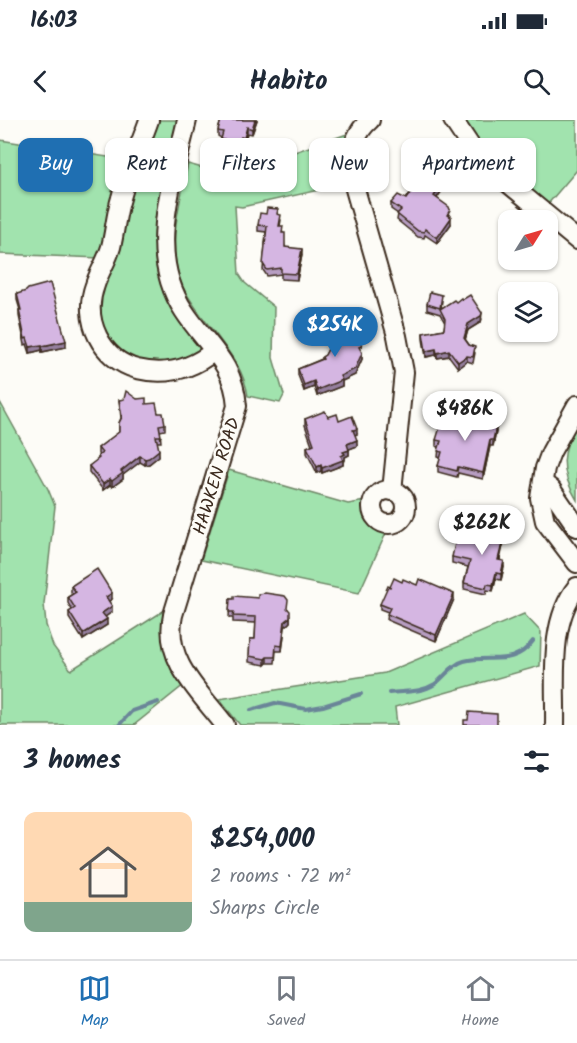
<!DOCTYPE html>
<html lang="en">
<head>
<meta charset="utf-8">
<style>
	:root { --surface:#fff; --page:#f6f6f7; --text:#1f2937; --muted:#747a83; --line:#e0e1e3; --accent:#1f6fb2 }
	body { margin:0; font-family:Kalam,sans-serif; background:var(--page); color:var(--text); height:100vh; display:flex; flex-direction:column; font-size:22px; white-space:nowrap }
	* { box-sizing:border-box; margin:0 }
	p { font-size:20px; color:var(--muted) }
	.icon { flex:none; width:33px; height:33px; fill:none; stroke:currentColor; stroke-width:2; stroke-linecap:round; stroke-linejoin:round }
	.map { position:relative; height:605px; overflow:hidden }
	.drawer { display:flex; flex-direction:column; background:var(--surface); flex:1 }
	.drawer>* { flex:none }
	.banner { position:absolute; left:18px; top:18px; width:542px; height:54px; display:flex; gap:12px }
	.needle { width:39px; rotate:53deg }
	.fabs { position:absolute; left:498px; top:90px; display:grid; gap:12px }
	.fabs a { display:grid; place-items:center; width:60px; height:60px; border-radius:12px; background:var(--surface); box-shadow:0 2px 4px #0004; font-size:30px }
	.price { position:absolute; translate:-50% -51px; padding:0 14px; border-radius:21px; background:#fff; color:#222; font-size:20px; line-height:39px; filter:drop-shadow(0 2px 3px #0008) }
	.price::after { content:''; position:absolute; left:50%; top:36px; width:18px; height:14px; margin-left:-9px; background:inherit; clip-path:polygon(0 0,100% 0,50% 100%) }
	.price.on { background:var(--accent); color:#fff }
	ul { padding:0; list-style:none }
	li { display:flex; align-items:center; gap:18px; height:150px; padding:0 24px }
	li+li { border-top:2px solid var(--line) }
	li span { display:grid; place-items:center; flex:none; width:168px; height:120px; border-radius:12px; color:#555 }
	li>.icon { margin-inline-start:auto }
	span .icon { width:72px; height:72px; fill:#fffc; stroke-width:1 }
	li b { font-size:26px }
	h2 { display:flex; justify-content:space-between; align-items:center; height:72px; padding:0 24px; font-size:26px }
	.pill { padding:0 21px; border-radius:12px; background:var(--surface); box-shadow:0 2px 4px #0004; font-size:21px; line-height:54px }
	.pill.on { background:var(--accent); color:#fff }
	.status { display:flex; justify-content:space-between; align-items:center; height:42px; padding:0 30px; background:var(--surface); direction:ltr }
	.status svg { height:16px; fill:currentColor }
	header { display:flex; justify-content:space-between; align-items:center; height:78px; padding:0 24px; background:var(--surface); font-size:27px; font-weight:800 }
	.dock { display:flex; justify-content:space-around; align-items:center; height:84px; border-top:2px solid var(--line); background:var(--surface); font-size:16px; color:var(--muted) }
	.dock a { display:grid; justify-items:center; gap:3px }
	.dock .on { color:var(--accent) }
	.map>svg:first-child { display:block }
	.green { fill:#a1e3ae; stroke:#6e8666; stroke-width:1.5 }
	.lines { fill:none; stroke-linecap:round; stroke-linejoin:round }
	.stream { stroke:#6b8598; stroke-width:4 }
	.minor-casing { stroke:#3b2a1e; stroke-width:22 }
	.minor { stroke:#fdfcf7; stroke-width:18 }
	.wall { fill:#b79dc2; stroke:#3b2a1e; stroke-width:1.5 }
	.shaded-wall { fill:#957f9e; stroke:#3b2a1e; stroke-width:1.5 }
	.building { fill:#d5b6e2; stroke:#3b2a1e; stroke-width:1.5 }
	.labels { text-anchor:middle; stroke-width:5; stroke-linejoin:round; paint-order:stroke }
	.street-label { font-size:18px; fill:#3b2a1e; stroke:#fdfcf7 }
</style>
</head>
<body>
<div class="status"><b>16:03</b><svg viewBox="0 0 49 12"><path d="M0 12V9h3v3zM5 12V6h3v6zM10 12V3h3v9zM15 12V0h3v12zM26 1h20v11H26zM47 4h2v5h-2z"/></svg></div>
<header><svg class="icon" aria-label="back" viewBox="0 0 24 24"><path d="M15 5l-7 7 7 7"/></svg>Habito<svg class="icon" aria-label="search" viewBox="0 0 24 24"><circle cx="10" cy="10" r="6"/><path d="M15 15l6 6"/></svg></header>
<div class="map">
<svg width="577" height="605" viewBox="0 0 577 605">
	<rect width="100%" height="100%" fill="#fdfcf7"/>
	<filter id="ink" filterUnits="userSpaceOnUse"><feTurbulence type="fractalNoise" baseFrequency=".0167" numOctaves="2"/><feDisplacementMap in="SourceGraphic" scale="12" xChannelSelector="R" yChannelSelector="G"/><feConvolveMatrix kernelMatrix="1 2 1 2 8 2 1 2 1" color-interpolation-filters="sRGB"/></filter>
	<g filter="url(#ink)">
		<g class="green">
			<path d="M155 0H180C172 40 145 128 162 163 172 182 197 213 202 231L198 235 156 245 128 239 105 219 96 194 125 84Z"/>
			<path d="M463 0H577V50L547 85 480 29Z"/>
			<path d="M350 13C343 33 342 43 346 64L242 87 235 86 239 154 245 163 274 187 273 238 284 275 280 283 248 276C244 250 230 233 214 212 203 198 191 183 183 167 165 127 180 84 188 44L227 55Z"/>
			<path d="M0 20 127 40 100 138 0 134Z"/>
			<path d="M0 282 48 369 55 386 44 484 46 505 53 526 71 550 168 488C158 524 166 534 185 564L134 605H0Z"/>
			<path d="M577 302V380C559 351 561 331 577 302Z"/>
			<path d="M229 350 348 384 366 381C365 397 372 406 387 411L359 473 201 440Z"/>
			<path d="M524 494 541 512 540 546 395 587 397 605H240L219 579 385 553Z"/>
		</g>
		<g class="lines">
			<g class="stream">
				<path d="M389 573C405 571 421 573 435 564 445 557 452 544 464 541 490 534 513 548 533 521"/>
				<path d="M251 590 275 583 306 589 323 586 361 574"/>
				<path d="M119 605 132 591 158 582"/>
			</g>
			<g class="minor-casing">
				<g id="minor">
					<path d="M149 0C140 26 128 51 121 78 116 94 115 111 111 127 107 141 99 152 95 165 82 200 101 239 137 249 166 256 192 249 214 231"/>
					<path d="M187 0C173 63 145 132 184 191 206 225 234 242 237 286L173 495C163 541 200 572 225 605"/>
					<path d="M370 0C349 18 349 44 355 69L397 216 404 252 392 371"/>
					<path d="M453 0 479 39 577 120"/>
					<path d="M577 285 551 332 545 348 540 378 545 401 577 443"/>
					<path d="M543 363 551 369 577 407"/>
					<circle cx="389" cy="387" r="17"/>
					<path d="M555 605C556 562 548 503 577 467"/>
				</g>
			</g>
			<use href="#minor" class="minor"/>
		</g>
		<g class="wall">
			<path d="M221 0H257L252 14 247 13 244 24 241 23 238 31 221 25V18L218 16V11Z"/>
			<path d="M441 72 437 78 450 96 449 97 451 104 437 123 425 115 424 118 418 117 397 100 398 94 391 89V83L406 79Z"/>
			<path d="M278 94 281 100 280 106 283 113 285 127 302 135 297 160 281 159V154L267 156 263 150 266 112 258 111V105Z"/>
			<path d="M17 174 66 227 42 232V230L30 233 27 224 25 225 19 196V190H20L17 180Z"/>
			<path d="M442 181 441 188 456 182 482 199 481 202 468 210 465 219 475 233 473 243 467 241 458 248 449 236 437 238 436 235 426 237 423 219V213L444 209 445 203 440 194 427 190V184Z"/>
			<path d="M326 212 362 232V239L355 255 342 261V266L317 276 314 267 304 271 298 255V249L322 239V237L325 235 330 226 326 218Z"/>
			<path d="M137 279 146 284 158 293 165 304V310L160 311 161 322H157L159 336 149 344 145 345 140 342 123 355V359L112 367 110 365 103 370 89 352V346L98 340V336L99 335 98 334V328L119 312V303L121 298 119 280Z"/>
			<path d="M328 297 339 301 357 314 355 315 357 326 349 329V335L345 337V340L343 341V345L322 353 321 351 317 353 307 333V327L312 325 305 305V299Z"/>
			<path d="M494 306 496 312 493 326H490L483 359 458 353 457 357 438 352V346L441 338 438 337 439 327 436 326V320L445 308Z"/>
			<path d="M475 414 503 415 504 421 500 440 504 447 501 460 496 459 493 471 487 470 486 474 464 469V463L468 447 452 443V437L470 423Z"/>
			<path d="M402 462 454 479 436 521 387 500 388 492 380 489V484Z"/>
			<path d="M71 466 112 479 109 481 112 492 105 497 107 505 83 520 69 498V492L72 490 68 483V477L73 474 71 472Z"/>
			<path d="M230 479 288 489 290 497V502L285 507 282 531H276L275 543H267L265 545 249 542 250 519H255L256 503 233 502V498H229Z"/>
		</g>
		<g class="shaded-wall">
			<path d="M255 0H257L252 14V9Z"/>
			<path d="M247 7V13L244 24V18Z"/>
			<path d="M241 17V23L238 31V25Z"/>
			<path d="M441 66V72L434 82V76Z"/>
			<path d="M451 98V104L437 123V118Z"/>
			<path d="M302 129V135L297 160V154Z"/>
			<path d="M482 193 481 202 468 210 464 224V218L468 204Z"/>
			<path d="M66 221V227L42 232V226Z"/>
			<path d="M42 225V230L30 233V227Z"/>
			<path d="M436 229V235L426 237V231Z"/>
			<path d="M449 230V236L437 238V233Z"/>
			<path d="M362 233V239L355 255 342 261V266L317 276V270L340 256Z"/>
			<path d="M467 236V241L458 248V242Z"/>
			<path d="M314 261V267L304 271V265Z"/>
			<path d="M496 307V312L493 326V320Z"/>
			<path d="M357 309V314L353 316V310Z"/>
			<path d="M357 320V326L347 330V324Z"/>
			<path d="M490 320V326L483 359V353Z"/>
			<path d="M159 330V336L149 344 145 345V339Z"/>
			<path d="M349 330V335L345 337V340L343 341V345L322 353V348L341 336 343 332Z"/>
			<path d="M140 336V342L123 355V359L112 367V361L121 351Z"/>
			<path d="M321 345V351L317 353V347Z"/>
			<path d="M110 359V365L103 370V364Z"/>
			<path d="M504 416V421L498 445V440Z"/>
			<path d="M504 441V447L501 460V454Z"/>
			<path d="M496 453V459L493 471V465Z"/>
			<path d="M112 473V479L106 483V477Z"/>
			<path d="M454 474V479L436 521V515Z"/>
			<path d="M112 486V492L102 499V493Z"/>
			<path d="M290 497V502L285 507 282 531 285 501Z"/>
			<path d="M107 499V505L83 520V514Z"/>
			<path d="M267 537V543L265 545V539Z"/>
		</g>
		<g class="building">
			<path d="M221 0H255L252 9 247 7 244 18 241 17 238 25 221 19 223 12 218 11Z"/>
			<path d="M424 54 441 66 434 76 449 87 450 90 447 95 451 98 437 118 425 109 424 112 418 111 397 94 401 90 391 83 398 75 406 79Z"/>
			<path d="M267 88 278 89 277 94 281 95 279 106H283L282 113H285V127L302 129 297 154 281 153V148L267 150 263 144 267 106 258 105 260 93 266 94Z"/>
			<path d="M50 163 66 221 42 226V225L30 227 27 218 25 219 19 190H21L17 174 26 171 28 169Z"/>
			<path d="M430 172 442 175 440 188 427 184Z"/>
			<path d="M470 175 482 193 481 196 468 204 464 218 469 225 475 227 473 237 467 236 458 242 449 230 437 233 436 229 426 231 423 213 444 209 445 199 440 189 454 180 456 182 461 178 462 180Z"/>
			<path d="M349 202 353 213 356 211 362 226 359 227 362 233 355 249 340 256 342 260 317 270 314 261 304 265 298 249 323 239 322 237 325 235 331 223 326 212Z"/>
			<path d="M126 271 137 279 146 278V284L156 283 158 293H163L165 304 159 305 161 316H156L159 330 149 338 145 339 140 336 121 351 123 353 112 361 110 359 103 364 89 346 99 338 98 336 102 333 98 328 119 312V303L122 297 119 280 124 279Z"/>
			<path d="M450 289 494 303 493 306 496 307 493 320H490L483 353 458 347 457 351 438 346 442 332 438 331 441 321 436 320 440 307 445 308Z"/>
			<path d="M325 291 328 297 337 294 339 301 352 296 357 309 353 310 357 320 347 324 349 330 343 332 345 334 341 336 343 340 322 348 321 345 317 347 307 327 314 324 305 299Z"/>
			<path d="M478 404 503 410 502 415 504 416 498 440 504 441 501 454 496 453 493 465 487 464 486 468 464 463 470 441 452 437 456 419 470 423 472 413 475 414Z"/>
			<path d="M97 449 112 473 106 477 112 486 102 493 107 499 83 514 69 492 75 488 68 477 76 472 71 466Z"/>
			<path d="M394 458 402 462 403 459 417 465 419 459 454 474 436 515 387 494 390 488 380 484 388 466 390 467Z"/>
			<path d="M265 473 285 476 288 480 287 488 290 491V497L285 501 282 526 276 525 275 537H267L265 539 249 536 250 519H255L256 497 233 496 234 492H229L230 479H234V476L258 478V474Z"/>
			<path d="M469 592 497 594V605H464V600H468Z"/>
		</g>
	</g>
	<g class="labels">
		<g class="street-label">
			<text transform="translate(216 356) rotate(-73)" y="6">HAWKEN ROAD</text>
		</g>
	</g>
</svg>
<div class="fabs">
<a><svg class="needle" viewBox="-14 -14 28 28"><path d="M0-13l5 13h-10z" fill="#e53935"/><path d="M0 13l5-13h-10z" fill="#747a83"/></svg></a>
<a><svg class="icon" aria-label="layers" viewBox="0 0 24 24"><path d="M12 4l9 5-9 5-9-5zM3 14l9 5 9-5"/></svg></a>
</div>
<b class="price on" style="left:335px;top:238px">$254K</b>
<b class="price" style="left:465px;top:322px">$486K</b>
<b class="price" style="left:482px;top:436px">$262K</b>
<div class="banner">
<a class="pill on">Buy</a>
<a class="pill">Rent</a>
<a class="pill">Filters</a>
<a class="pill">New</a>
<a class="pill">Apartment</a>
</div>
</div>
<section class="drawer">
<h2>3 homes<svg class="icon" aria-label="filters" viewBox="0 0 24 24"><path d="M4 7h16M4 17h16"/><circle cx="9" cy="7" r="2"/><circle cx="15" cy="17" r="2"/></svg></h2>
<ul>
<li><span style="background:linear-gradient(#ffd9b3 75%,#7fa58c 0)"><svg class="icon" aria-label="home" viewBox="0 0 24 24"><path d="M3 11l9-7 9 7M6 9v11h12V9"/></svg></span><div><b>$254,000</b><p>2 rooms · 72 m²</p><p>Sharps Circle</p></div></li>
</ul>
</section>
<nav class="dock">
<a class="on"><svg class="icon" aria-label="map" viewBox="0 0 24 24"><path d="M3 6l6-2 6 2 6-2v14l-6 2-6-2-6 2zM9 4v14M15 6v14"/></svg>Map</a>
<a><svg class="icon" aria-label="saved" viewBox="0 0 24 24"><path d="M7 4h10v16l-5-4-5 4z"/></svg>Saved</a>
<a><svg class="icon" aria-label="home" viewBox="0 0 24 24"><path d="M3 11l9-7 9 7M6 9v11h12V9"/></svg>Home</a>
</nav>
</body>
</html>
